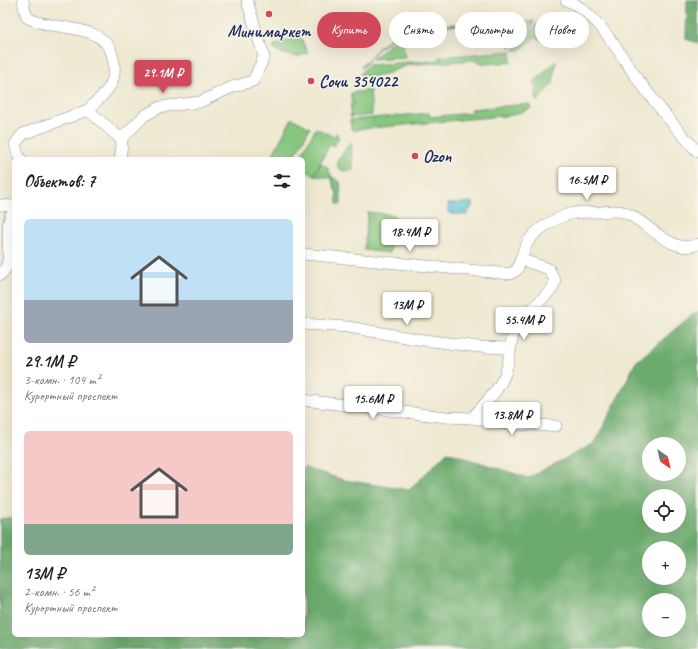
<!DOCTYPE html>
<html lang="ru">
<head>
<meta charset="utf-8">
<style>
	:root { --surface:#fff; --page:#f6f6f6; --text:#202124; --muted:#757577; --accent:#d1495b }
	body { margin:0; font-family:Caveat,sans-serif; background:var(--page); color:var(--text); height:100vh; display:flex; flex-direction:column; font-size:15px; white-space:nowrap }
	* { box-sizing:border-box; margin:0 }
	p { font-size:13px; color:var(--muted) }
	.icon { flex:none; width:22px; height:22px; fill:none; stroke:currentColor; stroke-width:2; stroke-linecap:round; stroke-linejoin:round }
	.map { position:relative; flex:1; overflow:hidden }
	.panel { position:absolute; left:12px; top:157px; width:293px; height:480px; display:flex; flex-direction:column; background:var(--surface); border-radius:6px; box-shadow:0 4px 16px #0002 }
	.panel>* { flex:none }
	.hud { position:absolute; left:317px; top:12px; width:321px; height:36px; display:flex; gap:8px }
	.needle { width:26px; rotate:146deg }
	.buttons { position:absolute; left:642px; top:437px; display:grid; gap:8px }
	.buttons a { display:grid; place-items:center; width:44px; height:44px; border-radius:50%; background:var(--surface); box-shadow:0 4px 16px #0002; font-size:20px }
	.price { position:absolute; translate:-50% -34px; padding:0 9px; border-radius:4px; background:#fff; color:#222; font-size:13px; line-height:26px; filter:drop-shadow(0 1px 2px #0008) }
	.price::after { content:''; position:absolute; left:50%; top:24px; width:12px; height:9px; margin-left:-6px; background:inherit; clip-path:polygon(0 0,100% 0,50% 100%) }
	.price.on { background:var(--accent); color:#fff }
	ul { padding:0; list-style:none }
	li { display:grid; align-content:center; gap:8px; height:212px; padding:0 12px }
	li span { display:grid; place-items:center; height:124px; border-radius:6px; color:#555 }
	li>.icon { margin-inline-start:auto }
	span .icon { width:72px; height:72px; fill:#fffc; stroke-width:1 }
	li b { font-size:17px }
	h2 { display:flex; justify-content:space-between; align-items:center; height:48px; padding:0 12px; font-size:17px }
	.pill { padding:0 14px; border-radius:18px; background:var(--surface); box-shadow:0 4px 16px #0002; font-size:14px; line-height:36px }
	.pill.on { background:var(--accent); color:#fff }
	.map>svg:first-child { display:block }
	.green { fill:#86c67e; stroke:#507a6e }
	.forest { fill:#6cab6d; stroke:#446d66; fill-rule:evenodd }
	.water { fill:#55bfd0; stroke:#387797 }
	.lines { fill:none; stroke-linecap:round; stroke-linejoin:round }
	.minor-casing { stroke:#858c98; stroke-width:12 }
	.minor { stroke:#fff; stroke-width:11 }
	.poi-dot { fill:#d1495b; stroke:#f7f3e8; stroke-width:1.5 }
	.labels { text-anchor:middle; stroke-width:3; stroke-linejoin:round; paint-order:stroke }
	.poi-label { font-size:17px; font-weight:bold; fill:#1b2f5e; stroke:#f7f3e8; text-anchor:start }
</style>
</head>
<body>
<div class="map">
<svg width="698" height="649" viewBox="0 0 698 649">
	<rect width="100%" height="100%" fill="#f7f3e8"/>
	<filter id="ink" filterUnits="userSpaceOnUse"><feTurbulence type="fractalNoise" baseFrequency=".025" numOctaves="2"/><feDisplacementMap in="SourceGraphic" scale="8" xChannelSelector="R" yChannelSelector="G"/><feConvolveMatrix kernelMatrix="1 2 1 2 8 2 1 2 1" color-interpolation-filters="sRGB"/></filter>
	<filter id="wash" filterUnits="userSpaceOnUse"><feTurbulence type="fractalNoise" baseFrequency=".012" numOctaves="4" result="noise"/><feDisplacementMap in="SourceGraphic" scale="16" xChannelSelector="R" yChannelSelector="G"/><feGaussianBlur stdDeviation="0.9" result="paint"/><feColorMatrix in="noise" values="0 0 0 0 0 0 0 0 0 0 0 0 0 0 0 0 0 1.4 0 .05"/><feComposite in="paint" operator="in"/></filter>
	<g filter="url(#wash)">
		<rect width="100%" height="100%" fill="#efe9d1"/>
		<g class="green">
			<path d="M534 21 529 33 510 48 509 23Z"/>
			<path d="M537 23 546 37 541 41 536 36 520 50H513L529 36Z"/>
			<path d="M453 24 457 25 402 31 377 50 362 68 361 67 377 49 401 30Z"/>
			<path d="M402 34 405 57 372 59 398 37V40H401L400 35Z"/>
			<path d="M300 36 308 53 297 57 275 51 273 46Z"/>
			<path d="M511 51V62L485 64 473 60 408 65 380 76H366L360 74 368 65 439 60V57Z"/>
			<path d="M556 61 553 83 537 102 535 81Z"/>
			<path d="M370 90 372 115 350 117 351 103H354V101H351V93Z"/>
			<path d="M529 104 531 108 513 115 360 129 354 131 351 129 350 120 429 113 430 117 471 113V109Z"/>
			<path d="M292 118 310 128 293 159H278L272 156Z"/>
			<path d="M316 128 334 137 336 133 339 137 334 146 330 144 314 175 303 169V159H299Z"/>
			<path d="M351 142 353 170 342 171 338 167 337 160Z"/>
			<path d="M321 163 327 167 332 177 340 182 341 204H337V194L331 178 314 175Z"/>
			<path d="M368 212 394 215 390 253 364 250Z"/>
		</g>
		<g class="forest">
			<path d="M687 0H698V43L686 39Z"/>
			<path d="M698 312V649H0V519L14 517V635H303V467L344 480 409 490 447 452 528 478 595 443 636 362 693 314ZM649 444H679V474H649ZM649 496H679V526H649ZM649 548H679V578H649ZM649 600H679V630H649Z"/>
		</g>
		<path class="water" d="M472 202 473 204 467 215 450 214 448 212V204Z"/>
	</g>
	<g filter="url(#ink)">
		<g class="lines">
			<g class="minor-casing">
				<g id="minor">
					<path d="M23 0 25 12 28 18C53 32 106 21 113 58 119 84 105 93 88 110"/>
					<path d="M566 0C597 11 620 55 639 81 657 105 677 130 698 152"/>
					<path d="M21 159 18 155 15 144 23 134 88 110 121 139"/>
					<path d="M120 159 122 144 121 139 144 116 160 107 200 102 232 87 253 81 264 57 247 0"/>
					<path d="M0 205 14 206"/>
					<path d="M303 254 510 274 517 270C521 260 523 248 530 239 539 227 560 216 574 213 583 212 593 212 602 212 608 211 616 210 623 212 646 219 672 257 698 244"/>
					<path d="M0 275C18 263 0 226 14 210"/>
					<path d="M303 324 348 327 416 339 479 347 511 348"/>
					<path d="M303 400 446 417 472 418C485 403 503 387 507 367 511 353 510 338 517 324L552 289 555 281 549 269 522 260"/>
					<path d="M472 418 507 424 556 426"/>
				</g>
			</g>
			<use href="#minor" class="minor"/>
		</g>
	</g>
	<g class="poi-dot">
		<circle cx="269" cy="14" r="4"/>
		<circle cx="311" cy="81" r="4"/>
		<circle cx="415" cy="156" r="4"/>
	</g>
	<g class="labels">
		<g class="poi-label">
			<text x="269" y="37" text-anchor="middle">Минимаркет</text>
			<text x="319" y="87">Сочи 354022</text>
			<text x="423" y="162">Ozon</text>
		</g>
	</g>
</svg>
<div class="buttons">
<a><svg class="needle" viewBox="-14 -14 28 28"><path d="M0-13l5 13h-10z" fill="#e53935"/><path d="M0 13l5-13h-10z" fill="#757577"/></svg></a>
<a><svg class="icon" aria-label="locate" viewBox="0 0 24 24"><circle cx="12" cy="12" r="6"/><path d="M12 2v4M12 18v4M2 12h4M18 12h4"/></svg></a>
<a>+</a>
<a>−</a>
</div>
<b class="price on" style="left:163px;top:94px">29.1M ₽</b>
<b class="price" style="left:587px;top:201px">16.5M ₽</b>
<b class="price" style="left:410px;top:253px">18.4M ₽</b>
<b class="price" style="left:407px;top:326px">13M ₽</b>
<b class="price" style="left:524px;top:341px">55.4M ₽</b>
<b class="price" style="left:373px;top:420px">15.6M ₽</b>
<b class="price" style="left:512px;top:436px">13.8M ₽</b>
<div class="hud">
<a class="pill on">Купить</a>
<a class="pill">Снять</a>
<a class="pill">Фильтры</a>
<a class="pill">Новое</a>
</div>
<section class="panel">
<h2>Объектов: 7<svg class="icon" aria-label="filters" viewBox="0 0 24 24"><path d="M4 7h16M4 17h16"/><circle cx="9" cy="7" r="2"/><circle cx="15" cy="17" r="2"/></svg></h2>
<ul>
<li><span style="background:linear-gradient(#bfe0f5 65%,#9aa5b1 0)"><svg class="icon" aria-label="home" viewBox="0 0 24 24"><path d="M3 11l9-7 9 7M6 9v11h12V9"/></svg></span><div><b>29.1M ₽</b><p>3-комн. · 104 m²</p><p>Курортный проспект</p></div></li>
<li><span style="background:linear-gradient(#f6c9c9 75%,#7fa58c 0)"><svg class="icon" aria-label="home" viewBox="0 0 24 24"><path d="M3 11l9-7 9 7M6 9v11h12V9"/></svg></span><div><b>13M ₽</b><p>2-комн. · 56 m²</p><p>Курортный проспект</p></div></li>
</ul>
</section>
</div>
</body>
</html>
